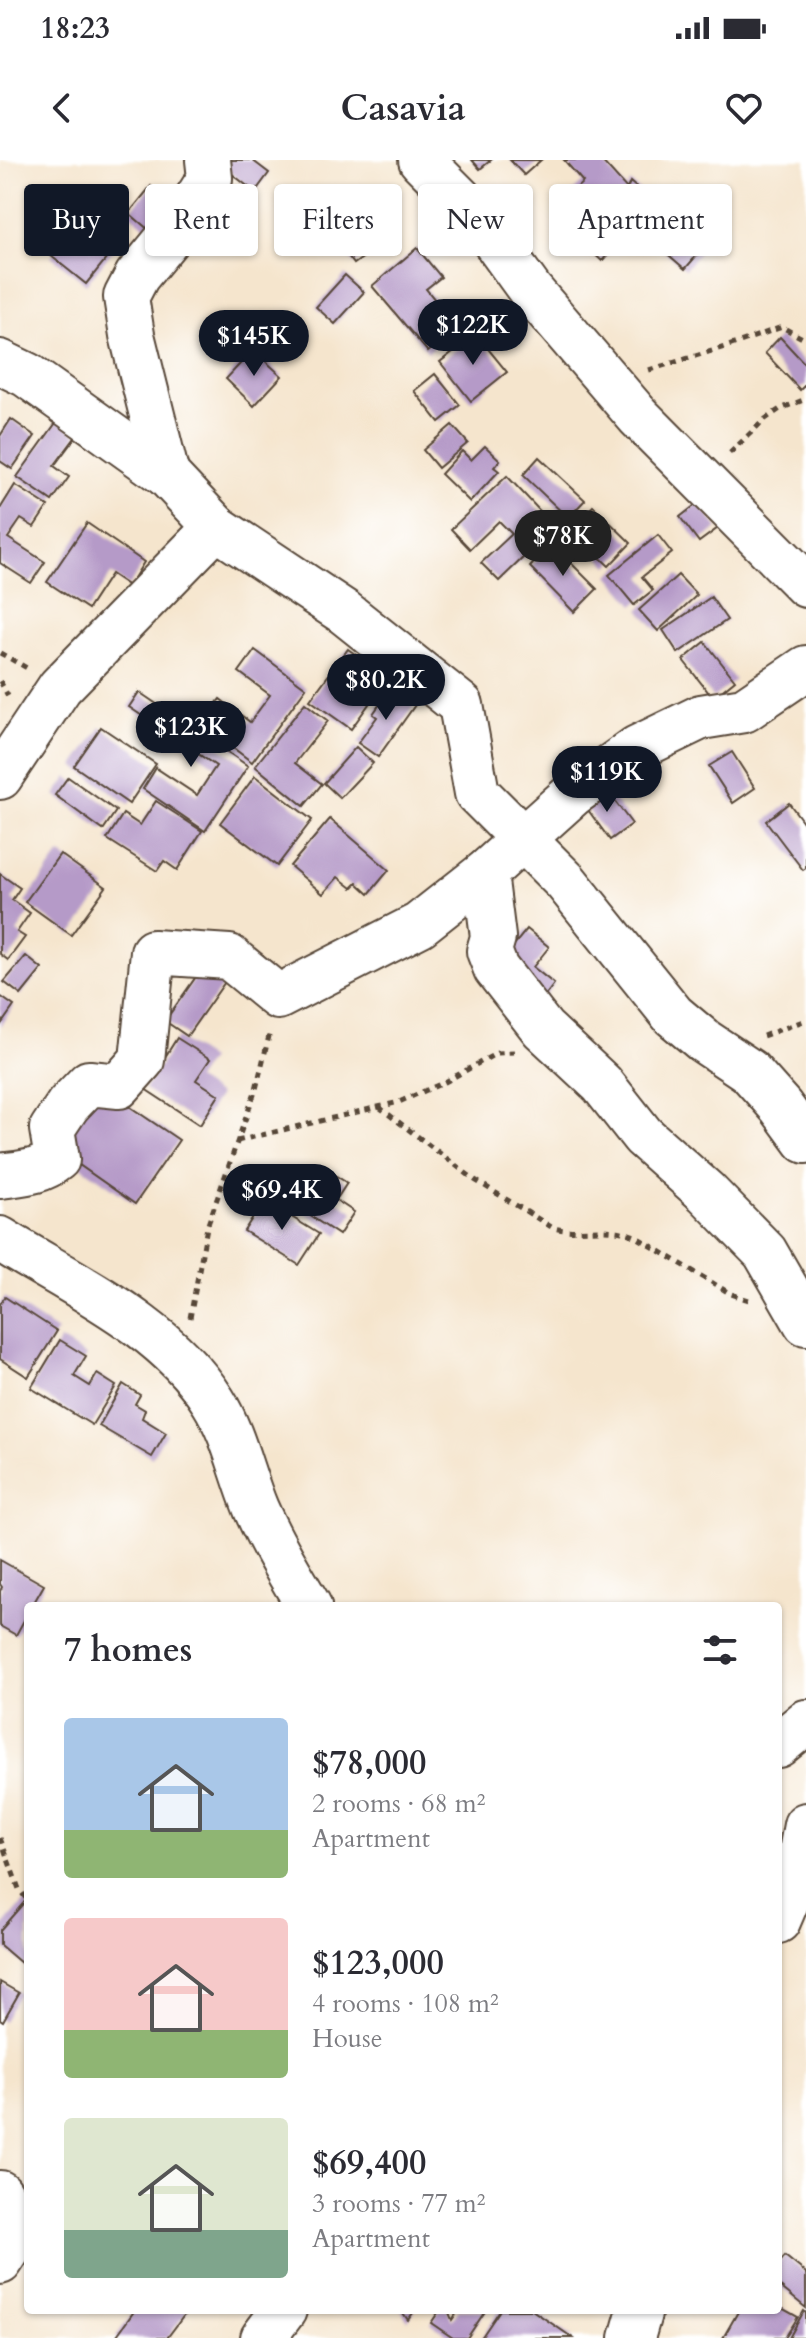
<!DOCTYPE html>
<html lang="en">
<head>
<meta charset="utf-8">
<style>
	:root { --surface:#fff; --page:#f7f7f7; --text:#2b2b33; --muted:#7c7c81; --accent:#111827 }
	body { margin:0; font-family:Cardo,serif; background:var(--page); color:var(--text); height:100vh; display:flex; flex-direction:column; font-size:30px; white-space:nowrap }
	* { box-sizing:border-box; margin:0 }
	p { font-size:26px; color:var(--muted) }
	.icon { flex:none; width:44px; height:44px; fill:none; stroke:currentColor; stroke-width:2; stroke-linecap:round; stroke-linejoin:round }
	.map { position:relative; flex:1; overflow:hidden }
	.details { position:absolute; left:24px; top:1442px; width:758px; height:712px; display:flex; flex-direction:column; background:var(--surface); border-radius:8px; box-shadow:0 2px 6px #0004 }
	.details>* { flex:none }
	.banner { position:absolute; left:24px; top:24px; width:758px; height:72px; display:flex; gap:16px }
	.price { position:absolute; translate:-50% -68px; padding:0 18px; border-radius:28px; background:var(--accent); color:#fff; font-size:26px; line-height:52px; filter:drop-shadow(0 2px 4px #0008) }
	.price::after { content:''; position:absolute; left:50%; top:48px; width:24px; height:18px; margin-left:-12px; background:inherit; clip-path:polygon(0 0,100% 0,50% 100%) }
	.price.selected { background:#222; color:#fff }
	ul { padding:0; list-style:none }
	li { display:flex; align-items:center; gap:24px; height:200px; padding:0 40px }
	li span { display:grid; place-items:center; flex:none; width:224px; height:160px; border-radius:8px; color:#555 }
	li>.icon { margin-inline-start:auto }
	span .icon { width:96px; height:96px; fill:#fffc; stroke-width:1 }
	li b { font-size:34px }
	h2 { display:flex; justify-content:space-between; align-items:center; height:96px; padding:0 40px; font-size:34px }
	.chip { padding:0 28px; border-radius:8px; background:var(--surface); box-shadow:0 2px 6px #0004; font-size:28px; line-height:72px }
	.chip.selected { background:var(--accent); color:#fff }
	.status { display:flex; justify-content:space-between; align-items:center; height:56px; padding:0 40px; background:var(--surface); direction:ltr }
	.status svg { height:22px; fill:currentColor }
	header { display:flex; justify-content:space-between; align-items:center; height:104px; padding:0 40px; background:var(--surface); font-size:36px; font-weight:600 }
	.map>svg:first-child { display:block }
	.building { fill:#b59ac8 }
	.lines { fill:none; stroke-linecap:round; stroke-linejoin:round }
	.minor-casing { stroke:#574638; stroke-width:48 }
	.path { stroke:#574638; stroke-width:5; stroke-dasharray:6 6; stroke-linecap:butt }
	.minor { stroke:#fff; stroke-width:44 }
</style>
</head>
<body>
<div class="status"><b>18:23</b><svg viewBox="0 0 49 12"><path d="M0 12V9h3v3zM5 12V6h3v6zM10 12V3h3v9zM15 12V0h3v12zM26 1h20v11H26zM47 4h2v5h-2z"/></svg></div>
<header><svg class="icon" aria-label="back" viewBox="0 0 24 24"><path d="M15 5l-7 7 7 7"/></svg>Casavia<svg class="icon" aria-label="heart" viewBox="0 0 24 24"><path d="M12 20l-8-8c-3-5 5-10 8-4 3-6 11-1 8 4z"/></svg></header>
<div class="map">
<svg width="806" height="2178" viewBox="0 0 806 2178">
	<rect width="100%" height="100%" fill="#fff"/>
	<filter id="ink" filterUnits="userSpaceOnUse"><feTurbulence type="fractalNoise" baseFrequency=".0125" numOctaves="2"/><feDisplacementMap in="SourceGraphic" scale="16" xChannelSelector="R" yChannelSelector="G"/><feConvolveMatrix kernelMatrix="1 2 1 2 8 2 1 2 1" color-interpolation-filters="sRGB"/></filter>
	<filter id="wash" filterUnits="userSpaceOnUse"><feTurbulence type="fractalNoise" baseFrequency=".006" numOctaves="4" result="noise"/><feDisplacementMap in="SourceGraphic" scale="32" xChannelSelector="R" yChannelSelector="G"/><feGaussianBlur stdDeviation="1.8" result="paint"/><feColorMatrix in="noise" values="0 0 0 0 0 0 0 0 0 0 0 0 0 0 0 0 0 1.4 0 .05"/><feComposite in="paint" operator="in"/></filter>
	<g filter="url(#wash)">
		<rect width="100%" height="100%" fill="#f5e5cd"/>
		<g id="blocks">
			<g class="building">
				<path d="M218 0H252L269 13 255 32 217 2Z"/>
				<path d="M472 0H491L480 9Z"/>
				<path d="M510 0H541L524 15Z"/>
				<path d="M564 0H601L627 29 630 22 704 87 685 109 634 65 602 101 578 79 621 35 583 68 560 43 583 22Z"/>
				<path d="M151 26 171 43 149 70 129 53Z"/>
				<path d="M297 43 324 75 308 88 281 57Z"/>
				<path d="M351 54 376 88 354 104 329 70Z"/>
				<path d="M98 65 119 83 86 124 51 96 67 78 79 88Z"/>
				<path d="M417 88 441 117 426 129 445 152 434 160 447 176 428 192 372 126Z"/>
				<path d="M345 115 364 132 335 164 316 147Z"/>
				<path d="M476 174 507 212 471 241 440 202Z"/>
				<path d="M780 177 806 205V224L800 230 765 193Z"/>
				<path d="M253 190 282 216 254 246 226 219Z"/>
				<path d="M435 214 460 245 439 262 414 231Z"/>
				<path d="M11 259 35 276 12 309 0 301V276Z"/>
				<path d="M58 260 77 275 54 306 69 317 52 341 17 317Z"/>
				<path d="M452 265 468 283 438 308 423 290Z"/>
				<path d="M485 286 500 300 494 307 499 311 470 342 441 314 462 291 471 300Z"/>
				<path d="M539 297 585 340 568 358 523 315Z"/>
				<path d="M507 316 555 367 499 421 481 403 512 374 499 361 470 389 451 369Z"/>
				<path d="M15 325 48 346 34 367 21 359 8 378 45 402 31 423 0 403V349Z"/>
				<path d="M698 343 718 368 699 382 680 357Z"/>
				<path d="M593 346 631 383 609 406 571 370Z"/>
				<path d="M87 363 144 402 129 426 111 414 88 449 47 422Z"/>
				<path d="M658 375 672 393 642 417 653 430 634 445 609 415Z"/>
				<path d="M552 384 597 429 574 452 530 407Z"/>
				<path d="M678 415 697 435 658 471 639 450Z"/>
				<path d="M711 437 727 460 678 493 663 470Z"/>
				<path d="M705 482 735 520 713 538 683 500Z"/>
				<path d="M348 489 374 508 365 520 379 530 351 569 310 540Z"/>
				<path d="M255 490 306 528 252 602 201 564 220 539 250 562 270 535 239 512Z"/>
				<path d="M391 528 415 545 378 597 358 583 377 557 373 554Z"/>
				<path d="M139 532 248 606 205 671 143 629 156 608 197 635 216 606 129 547Z"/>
				<path d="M305 543 328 561 295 603 322 624 304 646 255 606Z"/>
				<path d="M101 567 156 604 129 644 74 606Z"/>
				<path d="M356 587 373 603 340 638 324 623Z"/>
				<path d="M732 592 755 628 733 643 709 606Z"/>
				<path d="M255 616 312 660 277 706 220 663Z"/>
				<path d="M68 617 116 651 103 670 55 635Z"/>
				<path d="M604 627 632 664 610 680 583 643Z"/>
				<path d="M156 641 202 671 177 710 164 701 157 711 107 679 123 654 140 665Z"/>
				<path d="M789 643 806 666V708L803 710 766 661Z"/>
				<path d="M330 659 389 710 369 734 357 723 352 728 338 717 323 734 290 706Z"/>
				<path d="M60 694 106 727 71 775 25 742Z"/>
				<path d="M0 714 20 728 12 740 30 753 17 772 25 777 8 800 0 794Z"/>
				<path d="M527 769 549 787 533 807 554 824 541 841 497 806Z"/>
				<path d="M26 796 42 809 21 835 4 822Z"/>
				<path d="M205 804 227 819 187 876 165 861Z"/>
				<path d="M0 836 14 846 0 866Z"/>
				<path d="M177 878 210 899 196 920 219 935 200 965 145 929Z"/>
				<path d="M98 933 117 938 179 980 135 1044 65 995 58 979Z"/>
				<path d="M324 1008 347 1023 336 1040 354 1052 339 1075 297 1047Z"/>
				<path d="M264 1040 319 1074 299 1105 244 1071Z"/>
				<path d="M5 1137 57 1171 28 1217 0 1199V1144Z"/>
				<path d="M60 1180 86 1196 74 1216 90 1226 97 1214 116 1226 92 1265 31 1228Z"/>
				<path d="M123 1224 140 1235 135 1244 145 1250 142 1258 166 1273 152 1297 99 1266Z"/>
				<path d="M0 1400 44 1425 32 1446H28V1453L16 1475 0 1466V1431L2 1427 0 1424Z"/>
				<path d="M28 1738V1809L0 1785V1770Z"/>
				<path d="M0 1822 19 1833 3 1861 0 1859Z"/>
				<path d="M785 2096 806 2113V2148L778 2125V2104Z"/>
				<path d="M778 2146 798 2157 785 2178H723L739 2150H778Z"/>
				<path d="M135 2150H188L167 2178H115Z"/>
				<path d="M401 2150H415L408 2160Z"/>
				<path d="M440 2150H448L452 2160 459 2150H486L467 2178H453L431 2163Z"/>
				<path d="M500 2150H532L573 2178H481Z"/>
				<path d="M804 2151 806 2153V2178H789Z"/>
			</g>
		</g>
	</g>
	<g filter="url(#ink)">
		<use href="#blocks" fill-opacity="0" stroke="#574638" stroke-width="2"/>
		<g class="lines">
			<g class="minor-casing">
				<g id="minor">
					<path d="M421 0 475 54 530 130 638 256 806 425"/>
					<path d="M0 202 27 215 167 315 216 367 344 452 461 545 477 633 566 722 673 855 704 881 749 911 781 947 806 981"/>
					<path d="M167 315 132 175 126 137 137 116 184 59 210 18 208 0"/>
					<path d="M0 617 60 527 216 367"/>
					<path d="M485 713 493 777 489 791 496 809 543 869 602 924 643 976 706 1032 765 1092 806 1163"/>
					<path d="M0 1016C20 1013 40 1013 57 999L52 969 68 945 89 923 119 926 142 900 153 792 229 797 278 837 419 765 485 713 573 634 637 588 701 557 744 550 806 508"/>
					<path d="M0 1079C74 1125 166 1166 213 1241 234 1274 241 1313 256 1349 271 1383 290 1415 309 1446"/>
					<path d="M778 1585 806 1562"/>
					<path d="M778 1761 796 1719 806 1665"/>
					<path d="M0 2033 10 2049 19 2073"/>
					<path d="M0 2102 28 2060"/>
					<path d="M263 2178 284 2150"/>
					<path d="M632 2178 640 2150"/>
				</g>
			</g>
			<g class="path">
				<path d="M649 210 728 186 782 167 806 180"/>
				<path d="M730 293 764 260 780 249 806 239"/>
				<path d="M0 493 27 508"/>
				<path d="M0 521 8 536"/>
				<path d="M763 876 806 860"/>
				<path d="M379 947 475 1020 553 1068C582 1075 605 1064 635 1076L731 1134 749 1140"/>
				<path d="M237 981 399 942 445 922 497 893 514 892"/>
				<path d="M190 1158 207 1067 256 929 270 872"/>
				<path d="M0 1678 19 1729 28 1741"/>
			</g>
			<use href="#minor" class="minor"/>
		</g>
	</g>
</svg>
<b class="price" style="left:473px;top:207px">$122K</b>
<b class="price" style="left:254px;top:218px">$145K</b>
<b class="price selected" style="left:563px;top:418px">$78K</b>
<b class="price" style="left:386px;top:562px">$80.2K</b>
<b class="price" style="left:191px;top:609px">$123K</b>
<b class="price" style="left:607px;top:654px">$119K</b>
<b class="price" style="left:282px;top:1072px">$69.4K</b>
<div class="banner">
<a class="chip selected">Buy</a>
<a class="chip">Rent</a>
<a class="chip">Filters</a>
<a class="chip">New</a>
<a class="chip">Apartment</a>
</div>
<section class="details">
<h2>7 homes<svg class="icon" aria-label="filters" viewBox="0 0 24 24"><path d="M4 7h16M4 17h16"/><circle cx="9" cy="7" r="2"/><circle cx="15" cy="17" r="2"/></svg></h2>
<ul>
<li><span style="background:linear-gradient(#a9c7e8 70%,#8fb573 0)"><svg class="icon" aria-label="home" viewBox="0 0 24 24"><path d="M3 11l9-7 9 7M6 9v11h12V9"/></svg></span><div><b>$78,000</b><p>2 rooms · 68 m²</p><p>Apartment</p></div></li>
<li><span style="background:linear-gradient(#f6c9c9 70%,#8fb573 0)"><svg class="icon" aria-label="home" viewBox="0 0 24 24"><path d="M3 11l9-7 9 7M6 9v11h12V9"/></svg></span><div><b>$123,000</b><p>4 rooms · 108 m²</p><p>House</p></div></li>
<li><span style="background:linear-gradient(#dfe7d0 70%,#7fa58c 0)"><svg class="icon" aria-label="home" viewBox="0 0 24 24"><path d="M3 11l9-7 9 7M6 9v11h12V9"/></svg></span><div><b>$69,400</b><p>3 rooms · 77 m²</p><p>Apartment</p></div></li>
</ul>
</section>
</div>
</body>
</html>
